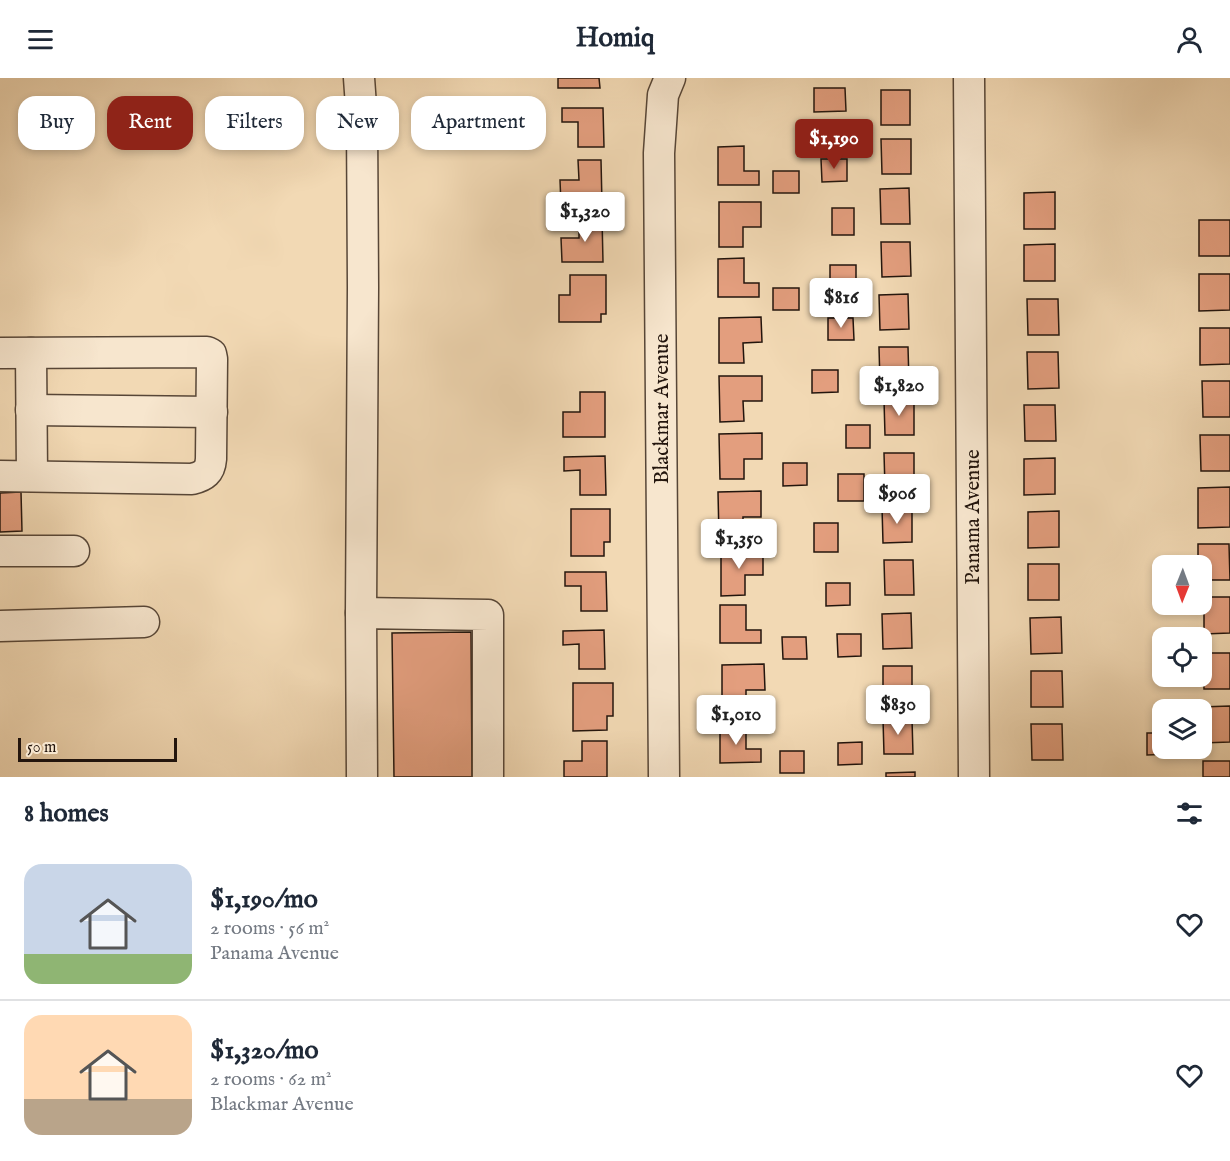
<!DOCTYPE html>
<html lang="en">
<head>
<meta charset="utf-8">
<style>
	:root { --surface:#fff; --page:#f2f2f3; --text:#1f2937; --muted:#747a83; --line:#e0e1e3; --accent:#8f2418 }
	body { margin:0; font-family:"IM FELL English",serif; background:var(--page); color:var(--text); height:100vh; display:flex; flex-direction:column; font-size:22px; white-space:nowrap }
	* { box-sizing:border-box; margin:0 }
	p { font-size:20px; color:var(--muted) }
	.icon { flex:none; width:33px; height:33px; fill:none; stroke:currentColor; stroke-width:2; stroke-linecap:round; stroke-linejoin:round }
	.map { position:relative; height:699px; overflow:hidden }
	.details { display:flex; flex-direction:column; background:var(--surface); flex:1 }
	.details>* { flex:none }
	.hud { position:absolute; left:18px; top:18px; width:600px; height:54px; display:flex; gap:12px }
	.needle { width:39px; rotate:181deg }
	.tools { position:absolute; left:1152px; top:477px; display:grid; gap:12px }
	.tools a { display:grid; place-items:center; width:60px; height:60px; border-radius:12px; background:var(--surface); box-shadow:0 3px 9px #0003; font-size:30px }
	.scale { position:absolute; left:18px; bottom:15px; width:159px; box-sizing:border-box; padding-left:6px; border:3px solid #23150d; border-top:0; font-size:16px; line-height:21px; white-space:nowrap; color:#23150d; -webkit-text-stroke:4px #f7e6ce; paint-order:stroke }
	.price { position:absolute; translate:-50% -51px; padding:0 14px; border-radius:6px; background:#fff; color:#222; font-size:20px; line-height:39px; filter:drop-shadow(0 2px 3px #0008) }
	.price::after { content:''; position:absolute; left:50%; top:36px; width:18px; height:14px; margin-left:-9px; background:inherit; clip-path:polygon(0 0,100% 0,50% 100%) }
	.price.active { background:var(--accent); color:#fff }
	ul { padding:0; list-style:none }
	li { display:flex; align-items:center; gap:18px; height:150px; padding:0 24px }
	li+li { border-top:2px solid var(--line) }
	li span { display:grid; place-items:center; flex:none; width:168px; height:120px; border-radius:18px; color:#555 }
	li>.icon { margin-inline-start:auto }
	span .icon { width:72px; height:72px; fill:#fffc; stroke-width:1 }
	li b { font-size:26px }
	h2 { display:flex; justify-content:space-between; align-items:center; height:72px; padding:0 24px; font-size:26px }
	.pill { padding:0 21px; border-radius:18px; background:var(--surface); box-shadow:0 3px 9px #0003; font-size:21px; line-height:54px }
	.pill.active { background:var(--accent); color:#fff }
	header { display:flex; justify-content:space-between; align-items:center; height:78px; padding:0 24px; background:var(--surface); font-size:27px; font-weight:800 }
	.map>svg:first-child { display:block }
	.building { fill:#e39e7e; stroke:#23150d; stroke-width:1.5 }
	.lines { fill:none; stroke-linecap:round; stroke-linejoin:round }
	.minor-casing { stroke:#574637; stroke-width:33 }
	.minor { stroke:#f7e6ce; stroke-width:30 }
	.labels { text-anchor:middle; stroke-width:5; stroke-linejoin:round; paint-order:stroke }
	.street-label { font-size:21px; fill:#23150d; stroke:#f7e6ce }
</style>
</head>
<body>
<header><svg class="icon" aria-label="menu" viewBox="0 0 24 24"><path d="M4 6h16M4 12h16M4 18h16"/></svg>Homiq<svg class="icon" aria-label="person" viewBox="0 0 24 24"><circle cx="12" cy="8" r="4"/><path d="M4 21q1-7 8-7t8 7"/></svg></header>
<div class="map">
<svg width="1230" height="699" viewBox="0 0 1230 699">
	<rect width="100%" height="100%" fill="#f2d9b4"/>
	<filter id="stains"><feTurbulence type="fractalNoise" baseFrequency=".00333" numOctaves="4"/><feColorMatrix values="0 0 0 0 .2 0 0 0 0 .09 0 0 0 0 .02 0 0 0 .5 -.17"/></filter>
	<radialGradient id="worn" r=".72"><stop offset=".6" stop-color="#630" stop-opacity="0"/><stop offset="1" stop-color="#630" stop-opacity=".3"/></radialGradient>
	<g class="building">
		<path d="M558 0H599L600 10H558Z"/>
		<path d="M814 10H845L846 33 814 34Z"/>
		<rect x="881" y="12" width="29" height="35"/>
		<path d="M562 30H603L604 69H578V44H562Z"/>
		<path d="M881 61H911V96H882Z"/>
		<path d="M744 68V93H759V107H718V69Z"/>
		<path d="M821 81H847V103L822 104Z"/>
		<path d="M578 82H601L602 126 561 127 560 102H579Z"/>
		<rect x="773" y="93" width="26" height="22"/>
		<path d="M909 110 910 146H881L880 111Z"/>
		<path d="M1055 114V151H1024V115Z"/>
		<path d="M719 124H761V149H743V169H719Z"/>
		<rect x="832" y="130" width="22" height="27"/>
		<path d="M602 139 603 184H562L561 160H579V140Z"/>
		<rect x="1199" y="142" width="31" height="36"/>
		<path d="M881 164H910L911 198 882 199Z"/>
		<path d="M1055 166V203H1024V167Z"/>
		<path d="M744 180V205H759V219H718V181Z"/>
		<rect x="830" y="187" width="26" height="22"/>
		<path d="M1199 196H1230V232L1199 233Z"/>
		<path d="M570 197H606V236H601V244H559V217H570Z"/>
		<rect x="773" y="210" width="26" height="22"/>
		<path d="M908 216 909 251 880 252 879 217Z"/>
		<path d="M1027 221H1058L1059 257H1028Z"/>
		<path d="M761 239 762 264 743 265 744 285H719V240Z"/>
		<path d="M828 240H853L854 262H828Z"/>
		<path d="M1200 250H1230V286L1200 287Z"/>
		<path d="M879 269H908L909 304 880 305Z"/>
		<path d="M1027 274H1058L1059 310 1028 311Z"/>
		<path d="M812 292H838V314L812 315Z"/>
		<path d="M719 298H762V323H743L744 343 720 344Z"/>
		<path d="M1202 303H1230V339H1203Z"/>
		<path d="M580 314H605V359H563V334H580Z"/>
		<path d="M884 322H914V357H885Z"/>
		<path d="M1024 327H1055L1056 363H1025Z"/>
		<rect x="846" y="347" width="24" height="23"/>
		<path d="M762 355V381H744V401H720L719 356Z"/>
		<path d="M1200 357H1230V393H1201Z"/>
		<path d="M884 375H914V410H885Z"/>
		<path d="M605 378 606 417H580V392L564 393V379Z"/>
		<path d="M1055 380V416L1024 417V381Z"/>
		<path d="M783 385H807V407L783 408Z"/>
		<rect x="838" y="396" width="26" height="27"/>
		<path d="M1230 409V449L1198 450V410Z"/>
		<path d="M761 413V439H743V459H719L718 414Z"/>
		<path d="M21 414 22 453 0 454V415Z"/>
		<path d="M882 429H912V464L883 465Z"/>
		<path d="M571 431H610V464H604V478H571Z"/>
		<path d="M1059 433V469L1028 470V434Z"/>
		<rect x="814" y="445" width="24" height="29"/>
		<path d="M1198 466H1229L1230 502H1202V488H1198Z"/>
		<path d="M721 472H763V497H745V517L721 518Z"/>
		<path d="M884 482H913L914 517H885Z"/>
		<rect x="1028" y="486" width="31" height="36"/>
		<path d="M565 494H606L607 533H581V508H565Z"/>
		<path d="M826 505H850V527L826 528Z"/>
		<path d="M1204 519H1230V555L1204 556Z"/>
		<path d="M720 527H746V552H761V565H720Z"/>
		<path d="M911 535 912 570 883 571 882 536Z"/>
		<path d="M1061 539 1062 575 1031 576 1030 540Z"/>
		<path d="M604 552 605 591H579V566L563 567V553Z"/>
		<path d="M471 554 472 699H394L392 555Z"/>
		<path d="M837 556H861V578L838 579Z"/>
		<path d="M782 559H806L807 581H783Z"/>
		<path d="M1203 575H1230V611H1204Z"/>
		<path d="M764 586 765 612H746V632L722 633V587Z"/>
		<rect x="883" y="588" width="29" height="35"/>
		<path d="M1031 593H1062L1063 629H1031Z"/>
		<path d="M573 605H613V638H607V652L573 653Z"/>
		<path d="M1230 628V664L1202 665 1201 629Z"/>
		<path d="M883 641H912L913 676H884Z"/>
		<path d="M746 646V671H761V684L720 685V647Z"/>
		<path d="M1031 646H1062L1063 682H1032Z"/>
		<path d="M1147 655H1162V670H1173V676L1147 677Z"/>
		<path d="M582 663H607V699H564V683H582Z"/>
		<path d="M862 664V686L838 687V665Z"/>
		<rect x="780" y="673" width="24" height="22"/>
		<rect x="1203" y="683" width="27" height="16"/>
		<path d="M915 694V699H886V695Z"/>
	</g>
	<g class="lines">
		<g class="minor-casing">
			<g id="minor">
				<path d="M359 0 362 42 363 209 361 535"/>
				<path d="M969 0 974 699"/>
				<path d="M0 275 207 274 211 276 212 281 211 381C210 394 204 398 192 401L0 398"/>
				<path d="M31 275 32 397"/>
				<path d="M31 332 212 334"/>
				<path d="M0 473H74"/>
				<path d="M0 548 144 544"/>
				<path d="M362 699 361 535 488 537V699"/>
				<path d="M664 699 659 75 663 17 670 0"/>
			</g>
		</g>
		<use href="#minor" class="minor"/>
	</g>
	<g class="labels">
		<g class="street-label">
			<text transform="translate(661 331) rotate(-90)" y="7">Blackmar Avenue</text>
			<text transform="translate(972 439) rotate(-90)" y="7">Panama Avenue</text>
		</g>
	</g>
	<rect width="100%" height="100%" filter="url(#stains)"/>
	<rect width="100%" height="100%" fill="url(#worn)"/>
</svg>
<div class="tools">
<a><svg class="needle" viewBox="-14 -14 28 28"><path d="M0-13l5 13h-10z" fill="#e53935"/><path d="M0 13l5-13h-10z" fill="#747a83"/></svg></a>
<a><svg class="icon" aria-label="locate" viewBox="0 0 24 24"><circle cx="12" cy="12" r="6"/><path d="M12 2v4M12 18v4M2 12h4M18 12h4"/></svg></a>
<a><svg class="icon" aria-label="layers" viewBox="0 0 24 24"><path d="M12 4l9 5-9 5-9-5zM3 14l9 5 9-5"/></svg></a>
</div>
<div class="scale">50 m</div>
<b class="price active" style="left:834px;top:92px">$1,190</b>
<b class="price" style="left:585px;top:165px">$1,320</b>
<b class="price" style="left:841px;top:251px">$816</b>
<b class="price" style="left:899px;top:339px">$1,820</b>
<b class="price" style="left:897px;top:447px">$906</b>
<b class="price" style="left:739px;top:492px">$1,350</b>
<b class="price" style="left:898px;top:658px">$830</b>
<b class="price" style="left:736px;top:668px">$1,010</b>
<div class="hud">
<a class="pill">Buy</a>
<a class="pill active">Rent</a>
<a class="pill">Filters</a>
<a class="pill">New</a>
<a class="pill">Apartment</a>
</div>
</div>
<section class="details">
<h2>8 homes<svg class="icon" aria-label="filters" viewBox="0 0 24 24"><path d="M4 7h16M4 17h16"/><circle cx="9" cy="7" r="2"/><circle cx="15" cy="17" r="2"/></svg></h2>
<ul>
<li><span style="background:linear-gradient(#c9d6e8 75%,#8fb573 0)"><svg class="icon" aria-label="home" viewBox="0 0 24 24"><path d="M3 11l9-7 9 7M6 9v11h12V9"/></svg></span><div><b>$1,190/mo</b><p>2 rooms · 56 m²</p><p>Panama Avenue</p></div><svg class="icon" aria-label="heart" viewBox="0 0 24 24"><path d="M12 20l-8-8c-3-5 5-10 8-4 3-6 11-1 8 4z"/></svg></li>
<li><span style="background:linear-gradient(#ffd9b3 70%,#b9a48a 0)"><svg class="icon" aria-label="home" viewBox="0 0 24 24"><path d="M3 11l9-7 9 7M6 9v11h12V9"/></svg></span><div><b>$1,320/mo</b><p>2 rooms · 62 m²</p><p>Blackmar Avenue</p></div><svg class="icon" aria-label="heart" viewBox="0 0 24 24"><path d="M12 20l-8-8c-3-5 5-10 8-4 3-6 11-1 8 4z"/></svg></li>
</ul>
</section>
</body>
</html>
